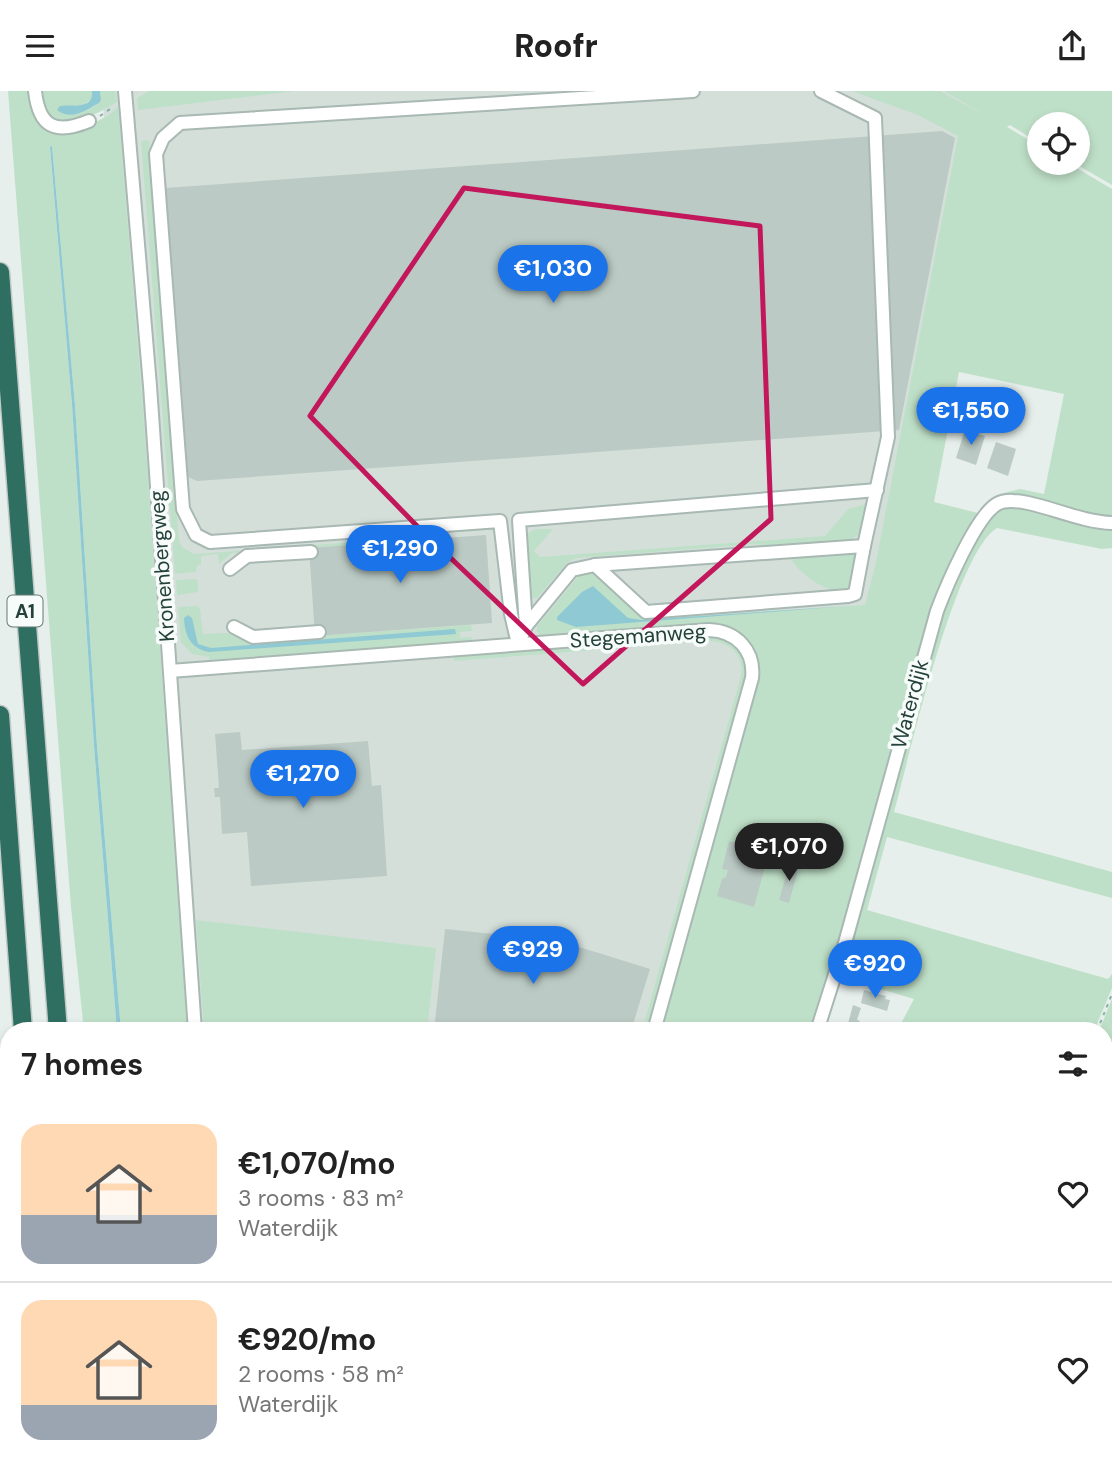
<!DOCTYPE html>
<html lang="en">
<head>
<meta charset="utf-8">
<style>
	:root { --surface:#fff; --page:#f6f6f6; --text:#222; --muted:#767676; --line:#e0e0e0; --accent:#1a73e8 }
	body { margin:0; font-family:"DM Sans",sans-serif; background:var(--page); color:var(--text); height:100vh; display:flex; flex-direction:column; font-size:26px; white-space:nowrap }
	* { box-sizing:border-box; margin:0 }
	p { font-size:23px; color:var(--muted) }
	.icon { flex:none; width:38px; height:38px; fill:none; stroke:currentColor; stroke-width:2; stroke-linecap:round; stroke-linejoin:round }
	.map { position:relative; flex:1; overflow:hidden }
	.details { position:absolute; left:0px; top:931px; width:1113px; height:448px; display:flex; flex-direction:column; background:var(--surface); border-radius:28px 28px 0 0; box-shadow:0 4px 10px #0003 }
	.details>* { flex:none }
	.tools { position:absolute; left:1027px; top:21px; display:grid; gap:14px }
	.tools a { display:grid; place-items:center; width:63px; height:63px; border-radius:50%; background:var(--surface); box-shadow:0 4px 10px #0003; font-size:35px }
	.price { position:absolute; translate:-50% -60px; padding:0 16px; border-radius:24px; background:var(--accent); color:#fff; font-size:23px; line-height:46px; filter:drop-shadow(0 2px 4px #0008) }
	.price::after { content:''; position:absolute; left:50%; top:42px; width:21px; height:16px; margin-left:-10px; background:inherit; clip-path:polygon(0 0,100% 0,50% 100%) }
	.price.active { background:#222; color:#fff }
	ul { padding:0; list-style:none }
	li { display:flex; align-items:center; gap:21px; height:175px; padding:0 21px }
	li+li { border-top:2px solid var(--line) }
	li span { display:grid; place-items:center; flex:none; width:196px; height:140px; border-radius:21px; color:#555 }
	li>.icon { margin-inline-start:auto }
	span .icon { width:84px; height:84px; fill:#fffc; stroke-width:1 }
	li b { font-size:30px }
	h2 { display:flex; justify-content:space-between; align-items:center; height:84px; padding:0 21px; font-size:30px }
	header { display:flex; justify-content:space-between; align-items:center; height:91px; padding:0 21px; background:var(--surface); font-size:32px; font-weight:800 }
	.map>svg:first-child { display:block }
	.built { fill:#d4dfda }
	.green { fill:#bfe0c8 }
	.water { fill:#8ec9d4 }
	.building { fill:#bbcac4 }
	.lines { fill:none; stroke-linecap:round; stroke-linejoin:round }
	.minor-casing { stroke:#a8b8b2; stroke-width:16 }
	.major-casing { stroke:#c2cac8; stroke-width:19 }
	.highway-casing { stroke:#c2cac8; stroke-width:21 }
	.path { stroke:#86b3a5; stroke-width:2; stroke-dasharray:3.5 5; stroke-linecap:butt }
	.minor { stroke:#fff; stroke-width:12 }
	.major { stroke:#6aa596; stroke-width:16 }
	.highway { stroke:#2f6f62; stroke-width:18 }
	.marked { fill:none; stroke:#c2185b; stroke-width:5; stroke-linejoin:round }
	.labels { text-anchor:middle; stroke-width:7; stroke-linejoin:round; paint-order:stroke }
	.shield { fill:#f7fbf9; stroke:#637a73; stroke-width:2 }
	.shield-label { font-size:19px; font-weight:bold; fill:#24423a }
	.street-label { font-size:21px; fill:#24423a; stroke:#f7fbf9 }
</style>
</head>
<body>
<header><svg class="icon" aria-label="menu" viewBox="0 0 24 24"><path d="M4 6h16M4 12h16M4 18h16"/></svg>Roofr<svg class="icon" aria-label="share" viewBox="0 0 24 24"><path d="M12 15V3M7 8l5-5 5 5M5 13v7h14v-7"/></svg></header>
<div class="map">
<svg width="1112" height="1379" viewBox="0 0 1112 1379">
	<rect width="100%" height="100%" fill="#e6efeb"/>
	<path class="built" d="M102 0H963L997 17 768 940H173Z"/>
	<g class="green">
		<path d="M8 0H32L43 33 94 32 109 24 118 16 143 317 187 940H121L97 655 75 314 52 55 50 57 72 314 94 655 117 940H84L71 816Z"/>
		<path d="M38 0H92L93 7 84 14 59 16 77 23C89 18 103 15 100 0H116L117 11C95 24 73 37 47 27Z"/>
		<path d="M149 0H296L138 19 137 7Z"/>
		<path d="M852 0H940L985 24 944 0H1112V94L1074 72H1078V33H1040L1039 52 1010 34 1007 36 1039 55 1040 72H1068L1112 98V430L1006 406 1000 403 1020 398 1044 403 1064 303 959 281 934 411 982 423 949 484 814 940H661L759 589C762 560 747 538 718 532L539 545V541H537V535L582 481 595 483 644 526 650 528 865 514 876 471 958 45 918 24Z"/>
		<path d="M149 49 179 449 182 456 194 463 382 449V452L232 462 219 473 218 463 201 465V474H197L196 481 175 483 141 50Z"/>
		<path d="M866 413 868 414 864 439 850 450 779 456 756 453 577 467 568 471 537 507H528L525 444 535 438H553L534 460 540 466 825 445 848 418Z"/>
		<path d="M1011 413 1112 435V457L1102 458 997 437C955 462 909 667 894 721L1112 781V807L887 746 867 819 1108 888 1112 883V897L1094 940H897L914 908 837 885 947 501 991 422Z"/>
		<path d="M858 461C857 468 858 477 856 484 844 518 803 486 792 470L795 465Z"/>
		<path d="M196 488 198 491V501L177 504 176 489Z"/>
		<path d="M198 515 200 518 203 543 227 542 244 550 471 534 472 540 460 541V547L472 546V550L209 569V566L192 563 181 551 178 516Z"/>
		<path d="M710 547C733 547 747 563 745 586L646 940H642L741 585C744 565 731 551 710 550L454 570V565Z"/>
		<path d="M196 829 436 857 427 940H204Z"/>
		<path d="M1112 908V1037L1104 1024V940H1099Z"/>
		<path d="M0 957 9 1115V1370H12V1379H0Z"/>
		<path d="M1104 1037 1112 1047V1127L1104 1125Z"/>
		<path d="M1104 1134 1112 1136V1199L1104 1196Z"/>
		<path d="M1112 1223V1280L1104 1284V1224Z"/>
		<path d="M1112 1319V1379H1033L1038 1370H1104V1324Z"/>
		<path d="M110 1370H215L201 1379H110Z"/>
		<path d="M442 1370H562L568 1379H448Z"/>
		<path d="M578 1370H769L771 1379H584Z"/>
	</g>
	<g class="water">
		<path d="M92 0H100L101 9 99 12C85 20 71 30 57 19L60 15C73 13 94 19 92 0Z"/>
		<path d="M52 55 75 314 97 655 121 940H117L94 655 72 314 50 56Z"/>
		<path d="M593 495 628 527 642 529 848 515 576 536 557 529V526L582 501Z"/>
		<path d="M188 524 192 527 198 553 211 557 455 538 456 543 209 561C190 557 185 545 184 527Z"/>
	</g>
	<g class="building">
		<path d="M942 40 955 47 899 339 197 390 188 386 166 97Z"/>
		<path d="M965 339 985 345 976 374 956 367Z"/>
		<path d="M996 351 1016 358 1008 385 987 377Z"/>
		<path d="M486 444 492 532 315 545 309 457Z"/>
		<path d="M240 641 242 659 368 650 372 695 381 694 387 785 251 795 247 741 222 743 220 706H215L214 697H219L215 643Z"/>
		<path d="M729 750 769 761 754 816 717 805 722 788 726 786 728 779 722 778Z"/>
		<path d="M790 772 799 775 789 812 779 809Z"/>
		<path d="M445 838 560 850 650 878 631 940H434Z"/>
		<path d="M864 899 886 905 885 908 890 909 887 920 861 912Z"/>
		<path d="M853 914 861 917 857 929 860 930 857 940H846Z"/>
		<path d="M678 1370H755L757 1379H665Z"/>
	</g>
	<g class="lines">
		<g class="minor-casing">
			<g id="minor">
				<path d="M35 0C39 36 55 44 89 30"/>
				<path d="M125 0 150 295 195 940"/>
				<path d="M693 0 180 32 163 47 156 63 183 418 196 444 210 451 500 430 511 523 518 553 526 535 572 479 595 474 864 455 888 346 875 27 821 0"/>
				<path d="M595 474 646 521 848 505 855 503 864 455"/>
				<path d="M230 478 247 465 311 461"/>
				<path d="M526 535 519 429 877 399"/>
				<path d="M234 536 253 546 319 541"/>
				<path d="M170 580 709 539C737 540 755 560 752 587L654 940"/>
				<path d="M817 940 845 852 937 520C946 496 976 425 997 413 1006 408 1018 410 1028 412 1056 418 1084 431 1112 432"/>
				<path d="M1104 1219 1112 1218"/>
				<path d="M570 1370 576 1379"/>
				<path d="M787 1370 789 1379"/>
				<path d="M1004 1370 1005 1379"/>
			</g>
		</g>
		<g class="major-casing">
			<g id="major">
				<path d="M1104 1303 1112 1295"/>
				<path d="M923 1379 944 1370"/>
				<path d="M962 1379 982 1370"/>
			</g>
		</g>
		<g class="highway-casing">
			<g id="highway">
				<path d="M0 181 58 940"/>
				<path d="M0 624 23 940"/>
				<path d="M53 1370 54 1379"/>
				<path d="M90 1370V1379"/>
				<path d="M331 1370 349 1379"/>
				<path d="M392 1370 400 1379"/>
				<path d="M23 1379V1370"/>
				<path d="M218 1379 238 1370"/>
			</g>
		</g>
		<g class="path">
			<path d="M100 25 113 16"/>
			<path d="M1097 940 1112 903"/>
			<path d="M1104 1031 1112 1042"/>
			<path d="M1030 1379 1033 1370"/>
		</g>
		<use href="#minor" class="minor"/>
		<use href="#major" class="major"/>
		<use href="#highway" class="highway"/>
	</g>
	<path class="marked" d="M464 97 760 135 771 428 583 593 417 435 310 325Z"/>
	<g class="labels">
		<rect class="shield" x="7.5" y="504.5" width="35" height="31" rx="5"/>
		<g class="shield-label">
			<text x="25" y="527">A1</text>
		</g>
		<g class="street-label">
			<text transform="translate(162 475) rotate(-94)" y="7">Kronenbergweg</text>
			<text transform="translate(638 545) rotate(-4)" y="7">Stegemanweg</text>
			<text transform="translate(910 613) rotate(-75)" y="7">Waterdijk</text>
		</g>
	</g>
</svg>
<div class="tools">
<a><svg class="icon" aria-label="locate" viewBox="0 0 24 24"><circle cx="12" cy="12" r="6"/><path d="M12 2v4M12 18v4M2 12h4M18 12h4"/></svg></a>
</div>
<b class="price" style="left:553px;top:214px">€1,030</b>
<b class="price" style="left:971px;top:356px">€1,550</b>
<b class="price" style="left:400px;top:494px">€1,290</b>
<b class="price" style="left:303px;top:719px">€1,270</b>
<b class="price active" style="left:789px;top:792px">€1,070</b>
<b class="price" style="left:533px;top:895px">€929</b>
<b class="price" style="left:875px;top:909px">€920</b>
<section class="details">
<h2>7 homes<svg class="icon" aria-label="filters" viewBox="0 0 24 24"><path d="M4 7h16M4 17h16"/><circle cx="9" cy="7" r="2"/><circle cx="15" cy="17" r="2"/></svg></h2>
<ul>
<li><span style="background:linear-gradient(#ffd9b3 65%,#9aa5b1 0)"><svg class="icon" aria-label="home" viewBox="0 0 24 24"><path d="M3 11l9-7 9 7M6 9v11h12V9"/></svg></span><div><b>€1,070/mo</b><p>3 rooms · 83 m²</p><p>Waterdijk</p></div><svg class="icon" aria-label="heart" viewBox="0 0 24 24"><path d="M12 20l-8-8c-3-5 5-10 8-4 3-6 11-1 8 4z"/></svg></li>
<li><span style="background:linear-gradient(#ffd9b3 75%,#9aa5b1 0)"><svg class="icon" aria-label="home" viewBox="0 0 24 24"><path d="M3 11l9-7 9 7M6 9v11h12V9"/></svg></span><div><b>€920/mo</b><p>2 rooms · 58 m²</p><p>Waterdijk</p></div><svg class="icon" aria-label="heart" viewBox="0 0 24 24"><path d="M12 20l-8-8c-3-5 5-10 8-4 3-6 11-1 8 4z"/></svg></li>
</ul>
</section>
</div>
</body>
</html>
